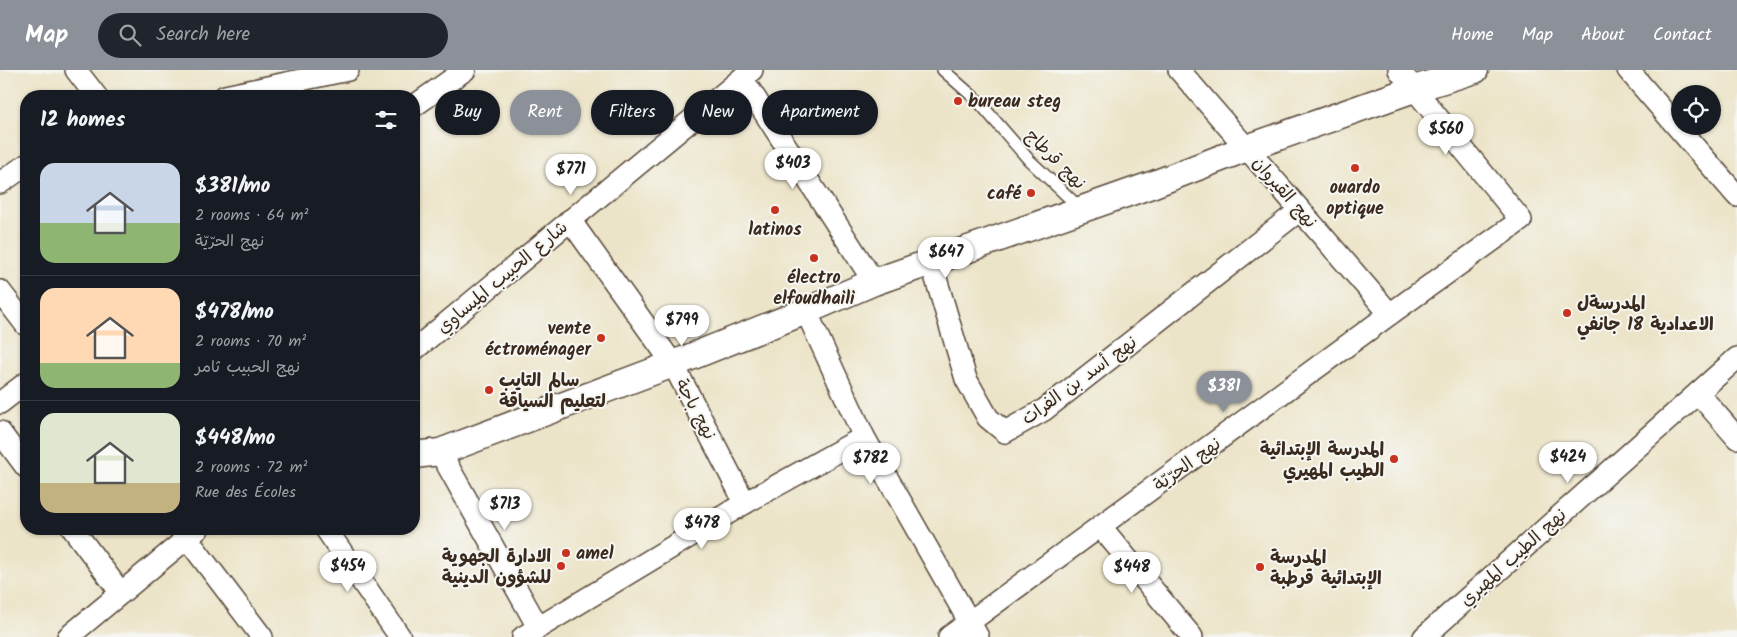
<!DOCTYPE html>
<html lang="en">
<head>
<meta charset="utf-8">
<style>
	:root { --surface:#171b24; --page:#20242c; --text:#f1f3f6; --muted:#9ea1a6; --line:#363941; --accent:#8c9099 }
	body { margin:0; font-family:Kalam,"Playpen Sans Arabic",sans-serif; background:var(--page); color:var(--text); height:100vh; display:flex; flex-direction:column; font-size:19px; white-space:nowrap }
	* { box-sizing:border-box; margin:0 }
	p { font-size:16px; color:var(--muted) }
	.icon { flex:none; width:28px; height:28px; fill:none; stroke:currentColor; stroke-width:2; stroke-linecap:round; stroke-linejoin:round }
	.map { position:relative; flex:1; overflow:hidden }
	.sheet { position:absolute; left:20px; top:20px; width:400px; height:445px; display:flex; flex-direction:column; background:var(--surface); border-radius:20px; box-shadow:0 1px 4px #0004 }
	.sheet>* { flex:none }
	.banner { position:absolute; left:435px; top:20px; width:475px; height:45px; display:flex; gap:10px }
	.tools { position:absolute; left:1671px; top:15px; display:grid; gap:10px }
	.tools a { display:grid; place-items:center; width:50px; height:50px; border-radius:50%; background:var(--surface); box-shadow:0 1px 4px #0004; font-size:25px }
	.price { position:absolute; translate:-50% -42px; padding:0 11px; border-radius:18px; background:#fff; color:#222; font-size:16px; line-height:32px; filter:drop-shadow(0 1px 2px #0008) }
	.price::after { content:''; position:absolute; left:50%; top:30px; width:15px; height:11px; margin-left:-8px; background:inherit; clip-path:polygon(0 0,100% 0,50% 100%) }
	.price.on { background:var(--accent); color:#fff }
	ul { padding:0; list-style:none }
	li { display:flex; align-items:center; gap:15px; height:125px; padding:0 20px }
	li+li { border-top:1px solid var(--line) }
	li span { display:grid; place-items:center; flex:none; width:140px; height:100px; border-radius:15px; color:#555 }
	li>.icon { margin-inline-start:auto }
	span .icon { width:60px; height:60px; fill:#fffc; stroke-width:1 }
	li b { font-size:21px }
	h2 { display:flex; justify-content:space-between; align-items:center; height:60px; padding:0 20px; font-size:21px }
	.pill { padding:0 18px; border-radius:22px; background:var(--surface); box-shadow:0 1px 4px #0004; font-size:18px; line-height:45px }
	.pill.on { background:var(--accent); color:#fff }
	header { display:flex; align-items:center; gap:30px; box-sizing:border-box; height:70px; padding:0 25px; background:var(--accent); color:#fff }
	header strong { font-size:24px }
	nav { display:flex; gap:28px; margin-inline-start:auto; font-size:18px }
	.search { width:350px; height:45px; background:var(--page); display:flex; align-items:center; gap:12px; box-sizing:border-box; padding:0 18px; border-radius:28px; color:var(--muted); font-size:19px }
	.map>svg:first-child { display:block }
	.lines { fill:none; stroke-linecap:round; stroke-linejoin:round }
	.service-casing { stroke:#564638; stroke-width:14 }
	.minor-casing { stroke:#564638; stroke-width:24 }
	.tertiary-casing { stroke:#564638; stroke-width:29 }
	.service { stroke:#fff; stroke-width:11 }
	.minor { stroke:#fff; stroke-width:21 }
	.tertiary { stroke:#fff; stroke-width:26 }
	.poi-dot { fill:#c8321e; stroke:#f6f6f2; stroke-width:2 }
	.labels { text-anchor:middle; stroke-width:4; stroke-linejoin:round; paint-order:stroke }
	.poi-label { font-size:18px; font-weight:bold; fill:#3b2a1e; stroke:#f6f6f2; text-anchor:start }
	.street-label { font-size:18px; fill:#3b2a1e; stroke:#f6f6f2 }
</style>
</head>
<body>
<header>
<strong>Map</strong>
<div class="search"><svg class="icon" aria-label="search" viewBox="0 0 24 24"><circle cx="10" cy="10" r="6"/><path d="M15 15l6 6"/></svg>Search here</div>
<nav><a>Home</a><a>Map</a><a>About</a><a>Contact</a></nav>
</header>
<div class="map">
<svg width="1737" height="567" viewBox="0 0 1737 567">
	<rect width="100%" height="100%" fill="#f6f6f2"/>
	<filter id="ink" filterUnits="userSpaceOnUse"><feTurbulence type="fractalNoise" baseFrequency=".02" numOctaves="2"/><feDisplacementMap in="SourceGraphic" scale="10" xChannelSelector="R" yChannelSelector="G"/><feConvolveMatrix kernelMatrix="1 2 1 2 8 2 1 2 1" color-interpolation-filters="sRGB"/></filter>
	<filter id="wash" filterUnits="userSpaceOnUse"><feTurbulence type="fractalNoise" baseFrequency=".0096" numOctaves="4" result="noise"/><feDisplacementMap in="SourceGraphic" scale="20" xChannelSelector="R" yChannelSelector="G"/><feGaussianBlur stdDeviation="1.12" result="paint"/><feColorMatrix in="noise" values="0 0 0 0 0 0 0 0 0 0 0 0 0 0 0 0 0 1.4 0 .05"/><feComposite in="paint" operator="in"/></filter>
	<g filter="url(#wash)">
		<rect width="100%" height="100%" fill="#ece4c8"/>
	</g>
	<g filter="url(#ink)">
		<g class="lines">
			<g class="service-casing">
				<path id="service" d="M943 0 978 31 1029 90 1081 139"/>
			</g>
			<g class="minor-casing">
				<g id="minor">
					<path d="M76 0 96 26"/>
					<path d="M1179 0 1390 244"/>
					<path d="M1628 0 1737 126"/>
					<path d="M742 8 874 212"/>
					<path d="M225 26 348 0"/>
					<path d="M414 36 465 0"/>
					<path d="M0 113 26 95"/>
					<path d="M570 150 673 294 745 433"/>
					<path d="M931 192 966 309 988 348 1005 362 1044 340 1300 140"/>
					<path d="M0 221 26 255"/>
					<path d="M806 241 864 367 978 567"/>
					<path d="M414 280 752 0"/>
					<path d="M1698 323 1737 368"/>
					<path d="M0 333 26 313"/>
					<path d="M0 362 26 397"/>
					<path d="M440 382 538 557"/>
					<path d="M1101 457 1192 567"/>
					<path d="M73 459 121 523"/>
					<path d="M180 459 262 567"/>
					<path d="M326 459 400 567"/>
					<path d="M68 567 198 459"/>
					<path d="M523 567 745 433 864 367"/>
					<path d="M949 567 1390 244 1521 150 1399 0"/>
					<path d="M1424 567 1737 288"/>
				</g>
			</g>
			<g class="tertiary-casing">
				<path id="tertiary" d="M414 385 440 382 673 294 806 241 874 212 1154 114 1247 78 1414 19 1475 0"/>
			</g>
			<use href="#service" class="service"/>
			<use href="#minor" class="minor"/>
			<use href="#tertiary" class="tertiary"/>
		</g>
	</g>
	<g class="poi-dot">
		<circle cx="958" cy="31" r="5"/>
		<circle cx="1355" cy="98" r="5"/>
		<circle cx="1031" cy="123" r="5"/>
		<circle cx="775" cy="140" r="5"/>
		<circle cx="814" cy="188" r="5"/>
		<circle cx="1567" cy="243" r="5"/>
		<circle cx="601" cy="268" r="5"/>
		<circle cx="489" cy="320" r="5"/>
		<circle cx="1394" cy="389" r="5"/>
		<circle cx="566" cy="483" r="5"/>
		<circle cx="561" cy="496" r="5"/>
		<circle cx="1260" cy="497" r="5"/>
	</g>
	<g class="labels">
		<g class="poi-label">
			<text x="968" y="37">bureau steg</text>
			<text x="1355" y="123" text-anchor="middle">ouardo<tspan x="1355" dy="21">optique</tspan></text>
			<text x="1021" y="129" text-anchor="end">café</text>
			<text x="775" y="165" text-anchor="middle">latinos</text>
			<text x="814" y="213" text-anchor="middle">électro<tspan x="814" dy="21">elfoudhaili</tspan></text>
			<text x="1577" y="239">المدرسةل<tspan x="1577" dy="21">الاعدادية 18 جانفي</tspan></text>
			<text x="591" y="264" text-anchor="end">vente<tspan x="591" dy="21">éctroménager</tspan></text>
			<text x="499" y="316">سالم التايب<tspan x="499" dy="21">لتعليم السياقة</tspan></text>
			<text x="1384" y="385" text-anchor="end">المدرسة الإبتدائية<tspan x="1384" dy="21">الطيب المهيري</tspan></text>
			<text x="576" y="489">amel</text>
			<text x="551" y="492" text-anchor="end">الادارة الجهوية<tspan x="551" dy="21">للشؤون الدينية</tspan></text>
			<text x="1270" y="493">المدرسة<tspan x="1270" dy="21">الإبتدائية قرطبة</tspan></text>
		</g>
		<g class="street-label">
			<text transform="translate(1056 89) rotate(45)" y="6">نهج قرطاج</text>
			<text transform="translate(1285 122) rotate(49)" y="6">نهج القيروان</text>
			<text transform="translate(502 207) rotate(-40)" y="6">شارع الحبيب الميساوي</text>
			<text transform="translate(1079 310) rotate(-36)" y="6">نهج أسد بن الفرات</text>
			<text transform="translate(696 339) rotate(62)" y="6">نهج باجة</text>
			<text transform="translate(1187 394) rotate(-36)" y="6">نهج الحرّيّة</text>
			<text transform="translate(1513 487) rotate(-42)" y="6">نهج الطيب المهيري</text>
		</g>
	</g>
</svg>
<div class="tools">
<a><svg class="icon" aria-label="locate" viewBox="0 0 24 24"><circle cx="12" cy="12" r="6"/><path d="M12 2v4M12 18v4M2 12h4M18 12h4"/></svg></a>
</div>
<b class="price" style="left:1446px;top:86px">$560</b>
<b class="price" style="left:793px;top:120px">$403</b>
<b class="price" style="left:571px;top:126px">$771</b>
<b class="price" style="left:946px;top:209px">$647</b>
<b class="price" style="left:682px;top:277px">$799</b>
<b class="price on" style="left:1224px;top:343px">$381</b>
<b class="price" style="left:1568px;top:414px">$424</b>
<b class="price" style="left:871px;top:415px">$782</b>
<b class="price" style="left:505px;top:461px">$713</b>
<b class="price" style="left:702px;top:480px">$478</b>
<b class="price" style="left:348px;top:523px">$454</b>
<b class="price" style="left:1132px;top:524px">$448</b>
<div class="banner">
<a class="pill">Buy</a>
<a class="pill on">Rent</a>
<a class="pill">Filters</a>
<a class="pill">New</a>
<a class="pill">Apartment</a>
</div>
<section class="sheet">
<h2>12 homes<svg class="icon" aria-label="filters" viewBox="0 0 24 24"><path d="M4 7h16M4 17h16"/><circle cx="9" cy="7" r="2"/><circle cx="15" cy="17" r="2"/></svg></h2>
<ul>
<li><span style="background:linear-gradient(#c9d6e8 60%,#8fb573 0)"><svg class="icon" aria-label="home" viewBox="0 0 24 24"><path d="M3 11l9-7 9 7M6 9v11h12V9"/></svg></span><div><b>$381/mo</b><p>2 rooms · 64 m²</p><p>نهج الحرّيّة</p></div></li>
<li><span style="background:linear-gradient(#ffd9b3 75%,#8fb573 0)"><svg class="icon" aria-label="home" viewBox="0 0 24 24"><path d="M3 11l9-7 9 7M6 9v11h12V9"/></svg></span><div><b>$478/mo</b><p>2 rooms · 70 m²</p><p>نهج الحبيب ثامر</p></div></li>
<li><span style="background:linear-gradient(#dfe7d0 70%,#c2b280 0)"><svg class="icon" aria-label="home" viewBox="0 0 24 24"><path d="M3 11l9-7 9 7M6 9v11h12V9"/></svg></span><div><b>$448/mo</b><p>2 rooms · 72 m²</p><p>Rue des Écoles</p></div></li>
</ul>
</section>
</div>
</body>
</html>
